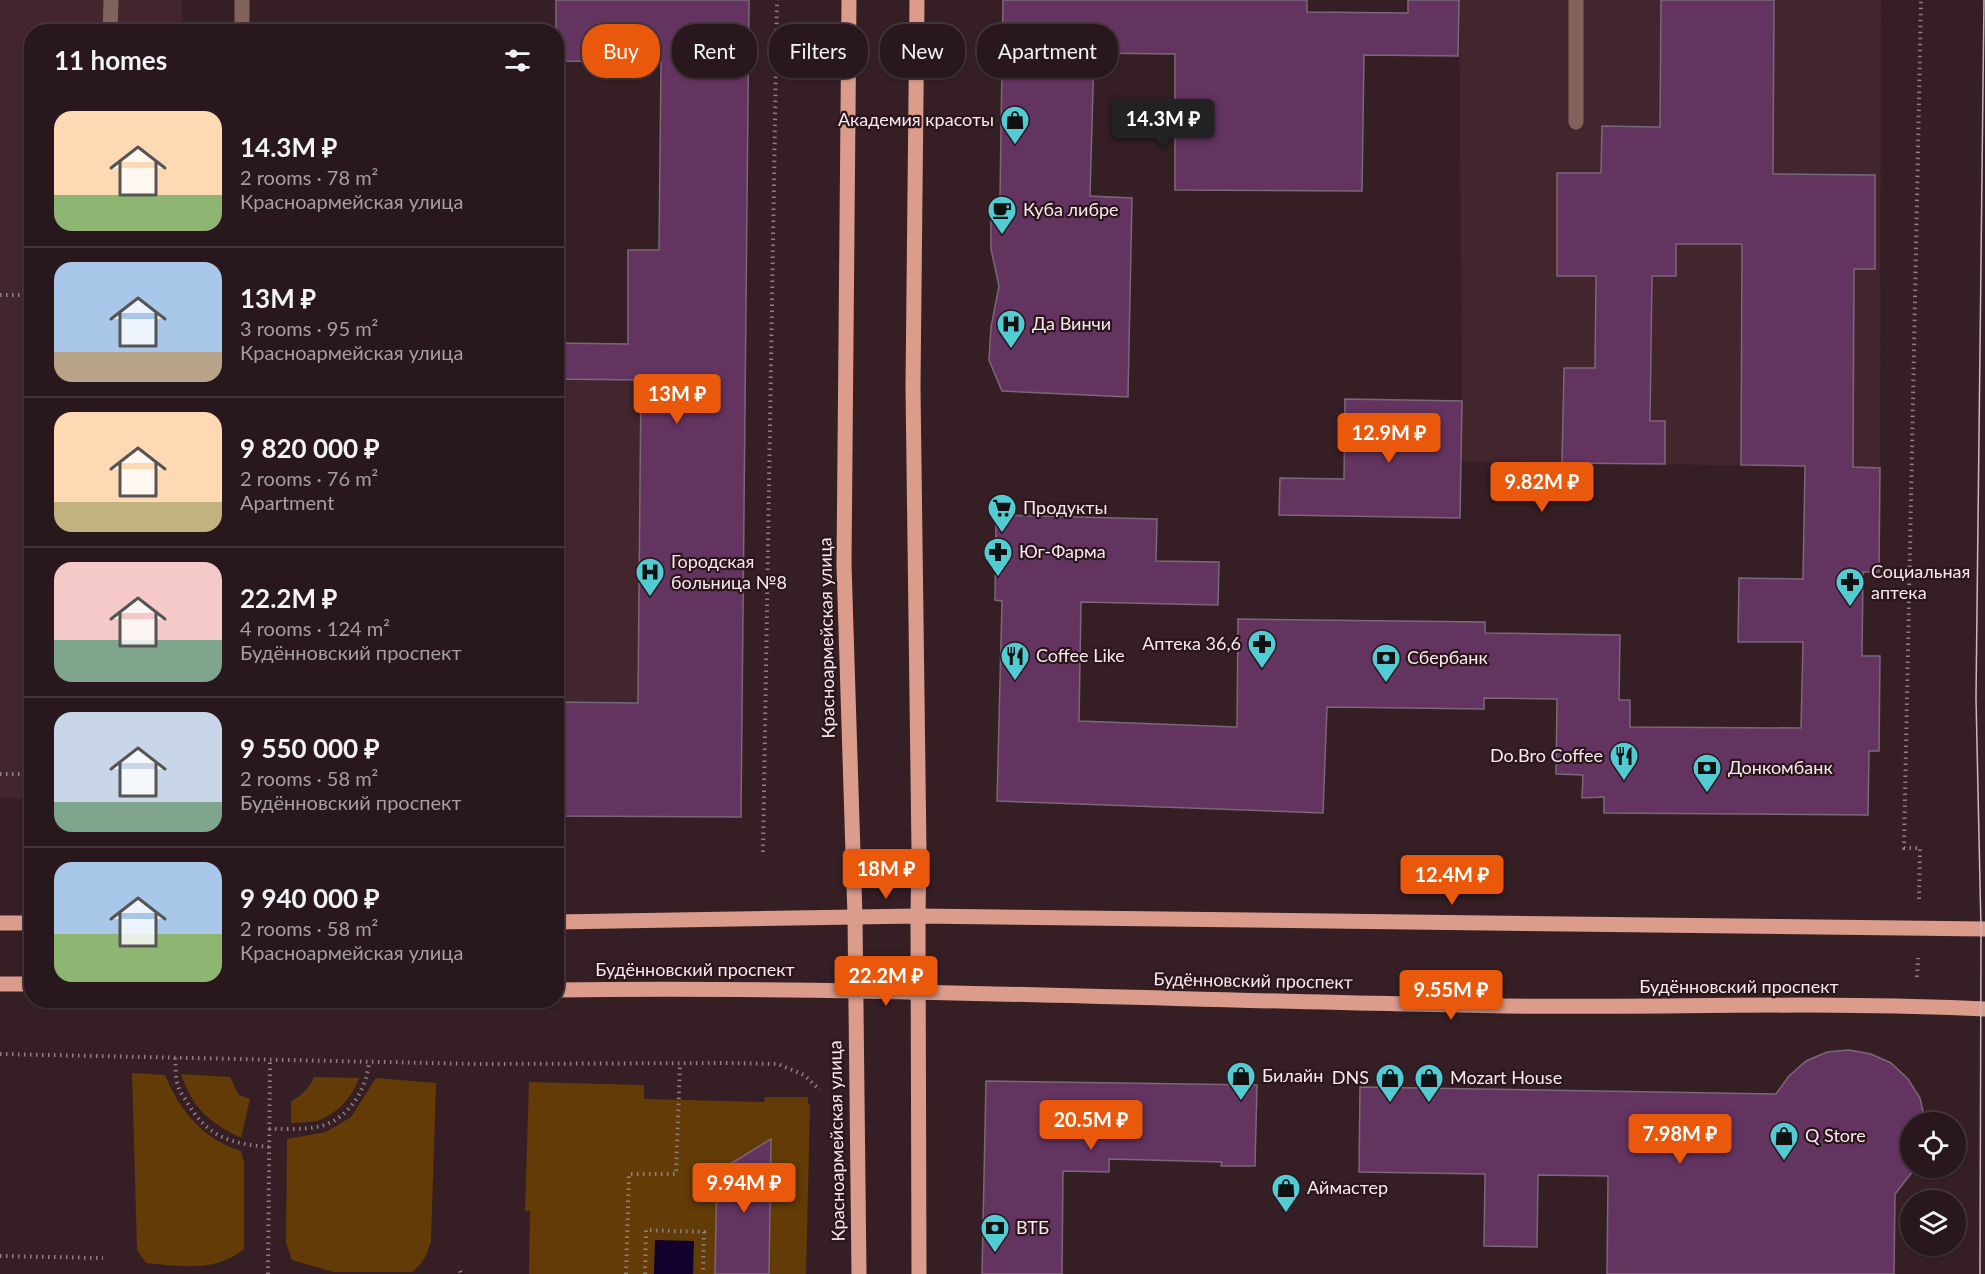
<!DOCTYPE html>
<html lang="en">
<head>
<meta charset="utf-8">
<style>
	:root { --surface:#28171c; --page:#342429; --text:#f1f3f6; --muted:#a59fa3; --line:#44363b; --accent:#ea580c }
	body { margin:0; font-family:Lato,sans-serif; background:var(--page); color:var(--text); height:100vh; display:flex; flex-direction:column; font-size:22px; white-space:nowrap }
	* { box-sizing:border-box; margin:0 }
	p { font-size:20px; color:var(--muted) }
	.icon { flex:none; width:33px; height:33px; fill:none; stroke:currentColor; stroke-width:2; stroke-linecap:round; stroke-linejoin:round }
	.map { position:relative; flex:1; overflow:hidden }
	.side { position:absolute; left:24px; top:24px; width:540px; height:984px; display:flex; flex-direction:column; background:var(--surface); border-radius:24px; box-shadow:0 2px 4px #0004,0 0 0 2px var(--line) }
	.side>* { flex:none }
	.top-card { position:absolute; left:582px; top:24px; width:570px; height:54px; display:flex; gap:12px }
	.controls { position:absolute; left:1900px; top:1112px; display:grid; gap:12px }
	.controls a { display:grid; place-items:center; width:66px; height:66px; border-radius:50%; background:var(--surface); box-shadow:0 2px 4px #0004,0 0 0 2px var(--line); font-size:30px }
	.price { position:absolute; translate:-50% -51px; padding:0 14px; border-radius:6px; background:var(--accent); color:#fff; font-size:20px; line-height:39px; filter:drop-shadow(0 2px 3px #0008) }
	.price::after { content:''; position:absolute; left:50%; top:36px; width:18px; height:14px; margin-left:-9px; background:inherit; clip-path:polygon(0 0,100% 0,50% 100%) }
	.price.selected { background:#222; color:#fff }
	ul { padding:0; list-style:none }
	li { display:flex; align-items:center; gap:18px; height:150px; padding:0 30px }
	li+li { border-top:2px solid var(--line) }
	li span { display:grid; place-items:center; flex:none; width:168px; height:120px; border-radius:18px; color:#555 }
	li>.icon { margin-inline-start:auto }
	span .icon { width:72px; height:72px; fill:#fffc; stroke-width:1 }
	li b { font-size:26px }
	h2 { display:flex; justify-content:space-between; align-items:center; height:72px; padding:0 30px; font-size:26px }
	.tag { padding:0 21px; border-radius:24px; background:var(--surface); box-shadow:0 2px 4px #0004,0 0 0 2px var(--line); font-size:21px; line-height:54px }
	.tag.selected { background:var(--accent); color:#fff }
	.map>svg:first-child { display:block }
	.built { fill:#42252d }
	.green { fill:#623b07 }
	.water { fill:#12002d }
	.building { fill:#643461; stroke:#7a6778; stroke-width:1.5 }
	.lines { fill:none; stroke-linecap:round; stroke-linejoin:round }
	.path { stroke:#917e83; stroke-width:4; stroke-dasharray:1.5 4.5; stroke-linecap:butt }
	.minor { stroke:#80625a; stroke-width:15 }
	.major { stroke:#db9c8c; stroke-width:15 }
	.tram { stroke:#c9b9bc; stroke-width:1.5 }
	.labels { text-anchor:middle; stroke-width:4.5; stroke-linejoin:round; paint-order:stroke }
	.poi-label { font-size:18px; fill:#f8e9ec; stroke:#2a161c; text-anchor:start }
	.street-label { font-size:18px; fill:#f8e9ec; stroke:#2a161c }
</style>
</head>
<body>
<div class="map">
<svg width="1985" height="1274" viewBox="0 0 1985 1274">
	<rect width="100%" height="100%" fill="#351f25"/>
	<g class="built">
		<path d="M0 0H182V31L32 32V799L0 798Z"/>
		<path d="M1459 0H1881L1880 468 1461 461 1462 401Z"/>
		<path d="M557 379 745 381 741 817 557 816Z"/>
	</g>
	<g class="green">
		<path d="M132 1073 165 1075C180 1111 203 1139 241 1151L244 1162V1249C215 1273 180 1266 146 1263L137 1250Z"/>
		<path d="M181 1074 230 1077 239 1095 250 1099 241 1138C209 1122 193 1109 181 1074Z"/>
		<path d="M314 1077 359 1078C353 1096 339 1112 320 1120 312 1123 300 1122 291 1123V1101C302 1095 309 1089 314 1077Z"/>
		<path d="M376 1078 436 1083 431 1241C427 1255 423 1264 412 1272H333L292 1260 286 1243 287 1139 326 1132 351 1117Z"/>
		<path d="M529 1082 644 1085V1099L764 1102 765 1097H808V1103L810 1104 806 1274H529L530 1211H525Z"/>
	</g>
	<path class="water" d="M655 1240 694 1241 693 1274H654Z"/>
	<g class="building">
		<path d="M556 0H749L741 817 556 816V702L638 703 641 380 556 379V343L628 344V250H659L661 62 556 61Z"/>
		<path d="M1003 0H1307V12L1408 13V0H1459L1458 56 1364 55 1362 191 1175 190V54L1094 53 1090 196 1132 198 1128 397 1002 391 989 360 991 327 999 286 991 249V221L1000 197Z"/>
		<path d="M1661 0H1774L1773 174 1875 175V269H1854L1853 467 1880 468 1879 572H1863L1862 656H1880L1879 751H1869L1868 815 1604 813V797L1582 798 1583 775 1556 774 1557 699 1484 698V709L1327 707 1323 813 997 801 1002 601 995 600 996 515 1157 519 1156 561 1219 562 1218 605 1081 602 1079 721 1237 727 1238 619 1485 622V633L1620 635 1619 700H1630V727L1801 728 1803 642H1738L1739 578 1803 579 1805 466 1741 465 1742 244H1676V276H1652L1650 421H1665V464L1562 463 1564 368H1595L1596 276H1557V173H1601L1602 126 1660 127Z"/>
		<path d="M1345 399 1462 401 1460 518 1279 515 1280 478 1344 479Z"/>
		<path d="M1849 1050 1871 1054 1891 1063 1908 1079 1920 1098 1925 1120V1122H1911V1167H1916L1895 1194 1894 1274H1607L1608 1176 1538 1175 1537 1247 1484 1246 1485 1174 1359 1172 1360 1087 1776 1094 1789 1076 1806 1061 1827 1052Z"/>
		<path d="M986 1081 1257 1085 1255 1166H1221L1222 1162 1109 1159V1172L1063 1171 1062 1274H982Z"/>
		<path d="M771 1139 769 1274H715L717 1172Z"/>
	</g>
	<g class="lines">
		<g class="path">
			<path d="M0 295H31L26 526 29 535 32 536"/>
			<path d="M0 774H32"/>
			<path d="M763 852 777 0"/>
			<path d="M1919 899 1920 848H1904L1921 0"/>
			<path d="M1917 977 1918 958"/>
			<path d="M0 1054 477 1064 729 1063 778 1064 804 1075 820 1090"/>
			<path d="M175 1058C176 1066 175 1077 178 1086 179 1091 184 1097 187 1102 207 1137 231 1144 269 1147"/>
			<path d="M269 1129C286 1129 305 1130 321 1126 349 1119 367 1088 369 1062"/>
			<path d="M0 1256 103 1258"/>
			<path d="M460 1271 461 1274"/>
			<path d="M268 1274 270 1060"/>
			<path d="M626 1274 629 1174H676L680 1064"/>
			<path d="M645 1274 646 1230 704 1232 703 1274"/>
		</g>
		<g class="minor">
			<path d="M110 32 111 0"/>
			<path d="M242 32V0"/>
			<path d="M1576 122V0"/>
		</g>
		<g class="major">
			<path d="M849 0 844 565 855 917 859 1274"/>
			<path d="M917 0 913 387 919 851 918 916 919 1274"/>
			<path d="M556 922 918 916 1985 929"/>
			<path d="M0 923H32"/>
			<path d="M0 984H32"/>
			<path d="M556 990C872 986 1188 1001 1504 1006 1664 1008 1825 1001 1985 1009"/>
		</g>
		<path class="tram" d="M1980 1274 1981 929 1976 698 1984 0"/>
	</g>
	<defs>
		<g id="shop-pin" transform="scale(1.5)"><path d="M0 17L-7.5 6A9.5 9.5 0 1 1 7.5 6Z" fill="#51ccd2" stroke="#2a161c"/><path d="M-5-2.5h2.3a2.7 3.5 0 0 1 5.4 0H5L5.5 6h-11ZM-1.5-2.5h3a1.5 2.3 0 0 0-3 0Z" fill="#111"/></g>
		<g id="cafe-pin" transform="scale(1.5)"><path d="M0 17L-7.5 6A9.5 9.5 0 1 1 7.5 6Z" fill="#51ccd2" stroke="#2a161c"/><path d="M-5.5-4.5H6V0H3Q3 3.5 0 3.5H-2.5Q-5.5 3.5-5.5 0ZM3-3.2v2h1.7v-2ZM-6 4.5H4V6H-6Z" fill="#111"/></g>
		<g id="hospital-pin" transform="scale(1.5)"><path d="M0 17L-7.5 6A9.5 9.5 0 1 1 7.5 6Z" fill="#51ccd2" stroke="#2a161c"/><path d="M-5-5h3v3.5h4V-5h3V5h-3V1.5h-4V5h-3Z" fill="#111"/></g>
		<g id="supermarket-pin" transform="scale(1.5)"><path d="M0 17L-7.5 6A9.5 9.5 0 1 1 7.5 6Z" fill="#51ccd2" stroke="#2a161c"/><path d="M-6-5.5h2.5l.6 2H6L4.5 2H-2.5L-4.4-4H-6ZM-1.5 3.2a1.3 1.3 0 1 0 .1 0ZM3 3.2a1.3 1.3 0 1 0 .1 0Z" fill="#111"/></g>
		<g id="pharmacy-pin" transform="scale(1.5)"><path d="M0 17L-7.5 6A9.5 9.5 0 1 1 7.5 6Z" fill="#51ccd2" stroke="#2a161c"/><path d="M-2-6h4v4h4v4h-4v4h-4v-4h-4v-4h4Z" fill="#111"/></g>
		<g id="restaurant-pin" transform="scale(1.5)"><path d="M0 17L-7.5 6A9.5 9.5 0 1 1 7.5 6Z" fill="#51ccd2" stroke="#2a161c"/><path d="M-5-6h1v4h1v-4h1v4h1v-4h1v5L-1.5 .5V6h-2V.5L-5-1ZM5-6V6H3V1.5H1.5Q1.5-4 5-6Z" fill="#111"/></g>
		<g id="bank-pin" transform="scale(1.5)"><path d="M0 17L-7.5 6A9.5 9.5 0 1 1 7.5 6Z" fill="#51ccd2" stroke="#2a161c"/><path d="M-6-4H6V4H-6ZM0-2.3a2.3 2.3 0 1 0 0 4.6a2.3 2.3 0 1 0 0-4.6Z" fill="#111"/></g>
	</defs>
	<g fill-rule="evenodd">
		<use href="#shop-pin" x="1015" y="120"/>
		<use href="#cafe-pin" x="1002" y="210"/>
		<use href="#hospital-pin" x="1011" y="324"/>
		<use href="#supermarket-pin" x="1002" y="508"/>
		<use href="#pharmacy-pin" x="998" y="552"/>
		<use href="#hospital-pin" x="650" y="572"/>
		<use href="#pharmacy-pin" x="1850" y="582"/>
		<use href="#pharmacy-pin" x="1262" y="644"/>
		<use href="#restaurant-pin" x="1015" y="656"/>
		<use href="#bank-pin" x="1386" y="658"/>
		<use href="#restaurant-pin" x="1624" y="756"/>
		<use href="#bank-pin" x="1707" y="768"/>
		<use href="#shop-pin" x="1241" y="1076"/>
		<use href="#shop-pin" x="1390" y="1078"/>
		<use href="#shop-pin" x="1429" y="1078"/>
		<use href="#shop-pin" x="1784" y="1136"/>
		<use href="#shop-pin" x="1286" y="1188"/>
		<use href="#bank-pin" x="995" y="1228"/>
	</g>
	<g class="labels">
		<g class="poi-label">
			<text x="994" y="126" text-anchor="end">Академия красоты</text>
			<text x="1023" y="216">Куба либре</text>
			<text x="1032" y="330">Да Винчи</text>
			<text x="1023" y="514">Продукты</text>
			<text x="1019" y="558">Юг-Фарма</text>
			<text x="671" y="568">Городская<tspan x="671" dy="21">больница №8</tspan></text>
			<text x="1871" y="578">Социальная<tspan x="1871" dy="21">аптека</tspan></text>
			<text x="1241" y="650" text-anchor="end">Аптека 36,6</text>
			<text x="1036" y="662">Coffee Like</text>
			<text x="1407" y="664">Сбербанк</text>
			<text x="1603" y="762" text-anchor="end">Do.Bro Coffee</text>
			<text x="1728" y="774">Донкомбанк</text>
			<text x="1262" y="1082">Билайн</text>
			<text x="1369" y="1084" text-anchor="end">DNS</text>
			<text x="1450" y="1084">Mozart House</text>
			<text x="1805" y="1142">Q Store</text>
			<text x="1307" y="1194">Аймастер</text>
			<text x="1016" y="1234">ВТБ</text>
		</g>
		<g class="street-label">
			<text transform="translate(827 638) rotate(-91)" y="6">Красноармейская улица</text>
			<text x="695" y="976">Будённовский проспект</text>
			<text transform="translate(1253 981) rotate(1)" y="6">Будённовский проспект</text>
			<text x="1739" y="993">Будённовский проспект</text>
			<text transform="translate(837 1141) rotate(-91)" y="6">Красноармейская улица</text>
		</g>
	</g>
</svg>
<div class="controls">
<a><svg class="icon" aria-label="locate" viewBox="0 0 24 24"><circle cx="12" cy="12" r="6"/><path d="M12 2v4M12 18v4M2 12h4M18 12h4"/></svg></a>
<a><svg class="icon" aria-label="layers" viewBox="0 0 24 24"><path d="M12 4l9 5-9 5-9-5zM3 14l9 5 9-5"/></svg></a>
</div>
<b class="price selected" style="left:1163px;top:150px">14.3M ₽</b>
<b class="price" style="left:677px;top:425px">13M ₽</b>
<b class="price" style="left:1389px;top:464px">12.9M ₽</b>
<b class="price" style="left:1542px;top:513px">9.82M ₽</b>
<b class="price" style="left:886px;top:900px">18M ₽</b>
<b class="price" style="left:1452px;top:906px">12.4M ₽</b>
<b class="price" style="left:886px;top:1007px">22.2M ₽</b>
<b class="price" style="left:1451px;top:1021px">9.55M ₽</b>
<b class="price" style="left:1091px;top:1151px">20.5M ₽</b>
<b class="price" style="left:1680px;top:1165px">7.98M ₽</b>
<b class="price" style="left:744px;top:1214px">9.94M ₽</b>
<div class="top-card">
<a class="tag selected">Buy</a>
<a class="tag">Rent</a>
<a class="tag">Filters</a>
<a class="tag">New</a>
<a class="tag">Apartment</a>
</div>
<section class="side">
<h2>11 homes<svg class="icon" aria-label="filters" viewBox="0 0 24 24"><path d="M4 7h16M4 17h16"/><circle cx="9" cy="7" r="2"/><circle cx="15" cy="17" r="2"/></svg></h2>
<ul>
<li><span style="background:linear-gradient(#ffd9b3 70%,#8fb573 0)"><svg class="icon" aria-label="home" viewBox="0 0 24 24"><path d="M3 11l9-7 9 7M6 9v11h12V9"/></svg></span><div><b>14.3M ₽</b><p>2 rooms · 78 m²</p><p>Красноармейская улица</p></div></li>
<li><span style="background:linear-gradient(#a9c7e8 75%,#b9a48a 0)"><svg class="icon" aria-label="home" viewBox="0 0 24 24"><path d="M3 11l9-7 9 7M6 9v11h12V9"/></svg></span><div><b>13M ₽</b><p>3 rooms · 95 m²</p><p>Красноармейская улица</p></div></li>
<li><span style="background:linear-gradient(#ffd9b3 75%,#c2b280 0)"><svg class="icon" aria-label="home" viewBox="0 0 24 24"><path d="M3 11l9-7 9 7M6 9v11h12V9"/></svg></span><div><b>9 820 000 ₽</b><p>2 rooms · 76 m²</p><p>Apartment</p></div></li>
<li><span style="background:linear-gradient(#f6c9c9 65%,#7fa58c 0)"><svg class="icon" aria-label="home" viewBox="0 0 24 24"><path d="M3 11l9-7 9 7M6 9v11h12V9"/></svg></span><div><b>22.2M ₽</b><p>4 rooms · 124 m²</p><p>Будённовский проспект</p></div></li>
<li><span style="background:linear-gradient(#c9d6e8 75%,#7fa58c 0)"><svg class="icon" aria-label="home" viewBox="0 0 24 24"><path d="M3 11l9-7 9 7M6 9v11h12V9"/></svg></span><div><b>9 550 000 ₽</b><p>2 rooms · 58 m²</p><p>Будённовский проспект</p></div></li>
<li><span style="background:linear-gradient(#a9c7e8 60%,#8fb573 0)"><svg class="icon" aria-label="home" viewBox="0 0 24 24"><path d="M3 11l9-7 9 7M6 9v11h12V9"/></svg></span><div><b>9 940 000 ₽</b><p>2 rooms · 58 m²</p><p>Красноармейская улица</p></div></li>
</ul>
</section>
</div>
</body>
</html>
